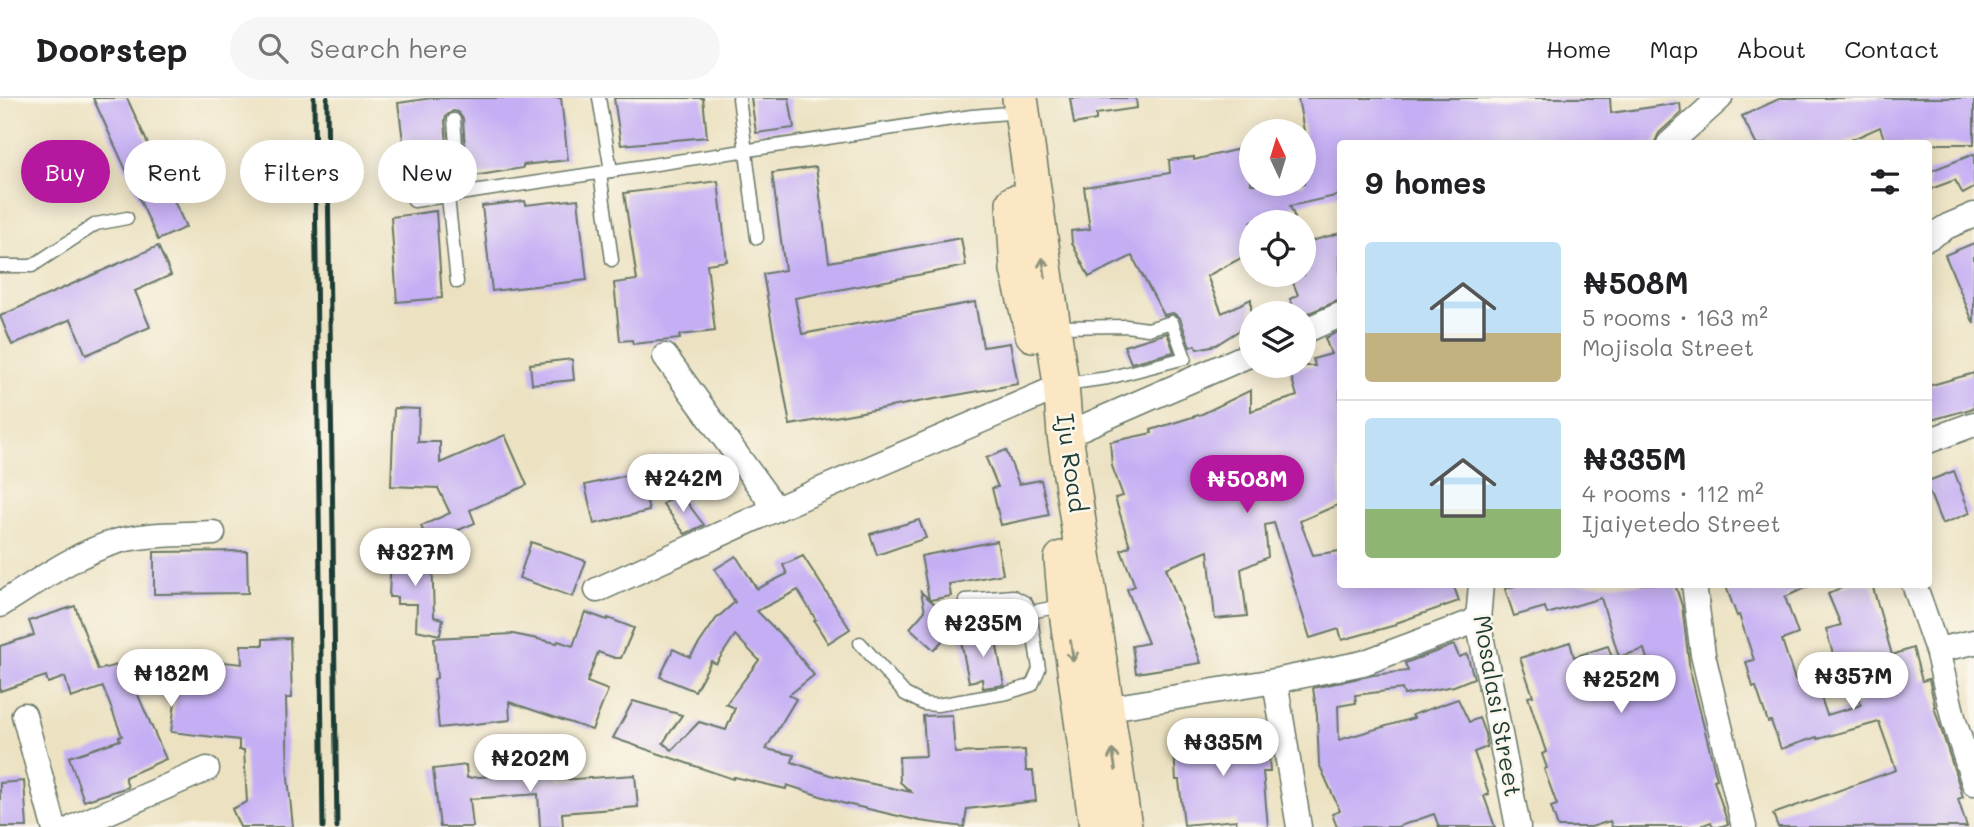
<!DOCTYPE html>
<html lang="en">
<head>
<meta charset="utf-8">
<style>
	:root { --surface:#fff; --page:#f6f6f6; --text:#202124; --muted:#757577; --line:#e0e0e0; --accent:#b5179e }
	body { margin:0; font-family:Mali,sans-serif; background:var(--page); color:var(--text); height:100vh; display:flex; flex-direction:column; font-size:26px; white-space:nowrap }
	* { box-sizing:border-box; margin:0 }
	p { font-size:23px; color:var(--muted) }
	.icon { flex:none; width:38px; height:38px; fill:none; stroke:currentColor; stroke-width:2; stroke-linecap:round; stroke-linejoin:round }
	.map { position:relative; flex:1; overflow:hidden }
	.drawer { position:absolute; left:1337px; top:42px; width:595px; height:448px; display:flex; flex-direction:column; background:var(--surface); border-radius:7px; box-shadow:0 4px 18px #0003 }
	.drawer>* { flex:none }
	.top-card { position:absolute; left:21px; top:42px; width:665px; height:63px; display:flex; gap:14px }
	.needle { width:46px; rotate:356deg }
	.controls { position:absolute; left:1239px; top:21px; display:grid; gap:14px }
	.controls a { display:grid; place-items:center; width:77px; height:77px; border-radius:50%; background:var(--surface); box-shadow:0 4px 18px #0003; font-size:35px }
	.price { position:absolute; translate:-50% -60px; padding:0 16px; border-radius:24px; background:#fff; color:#222; font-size:23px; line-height:46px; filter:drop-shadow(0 2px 4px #0008) }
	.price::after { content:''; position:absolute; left:50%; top:42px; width:21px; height:16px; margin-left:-10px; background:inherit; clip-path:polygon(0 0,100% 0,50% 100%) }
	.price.selected { background:var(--accent); color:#fff }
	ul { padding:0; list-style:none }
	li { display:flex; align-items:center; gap:21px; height:175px; padding:0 28px }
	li+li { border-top:2px solid var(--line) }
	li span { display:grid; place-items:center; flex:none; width:196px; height:140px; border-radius:7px; color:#555 }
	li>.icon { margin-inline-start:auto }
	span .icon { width:84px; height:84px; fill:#fffc; stroke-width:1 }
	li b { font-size:30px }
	h2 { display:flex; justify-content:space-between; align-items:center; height:84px; padding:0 28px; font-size:30px }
	.chip { padding:0 24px; border-radius:32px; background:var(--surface); box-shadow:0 4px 18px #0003; font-size:24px; line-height:63px }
	.chip.selected { background:var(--accent); color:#fff }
	header { display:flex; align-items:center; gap:42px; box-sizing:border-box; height:98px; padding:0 35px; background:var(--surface); border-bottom:2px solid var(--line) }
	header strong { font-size:33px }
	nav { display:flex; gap:38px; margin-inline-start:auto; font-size:24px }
	.search { width:490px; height:63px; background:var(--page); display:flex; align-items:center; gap:18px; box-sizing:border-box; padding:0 24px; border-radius:38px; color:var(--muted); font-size:26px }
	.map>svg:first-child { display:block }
	.building { fill:#c5aff4 }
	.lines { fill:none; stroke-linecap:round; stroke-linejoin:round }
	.service-casing { stroke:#677766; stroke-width:15 }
	.minor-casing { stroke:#677766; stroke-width:27 }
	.secondary-casing { stroke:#677766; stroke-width:38 }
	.service { stroke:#fff; stroke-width:12 }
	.minor { stroke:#fff; stroke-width:24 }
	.secondary { stroke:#fbe7c3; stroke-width:35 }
	.rail { stroke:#1f3d34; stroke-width:5 }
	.oneway { stroke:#8d927c }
	.labels { text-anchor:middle; stroke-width:5; stroke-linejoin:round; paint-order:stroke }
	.street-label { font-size:24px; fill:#1f3d34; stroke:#fbf7ec }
</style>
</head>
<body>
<header>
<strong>Doorstep</strong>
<div class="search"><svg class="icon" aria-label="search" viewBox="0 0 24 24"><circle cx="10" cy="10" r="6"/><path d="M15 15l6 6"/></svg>Search here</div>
<nav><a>Home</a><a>Map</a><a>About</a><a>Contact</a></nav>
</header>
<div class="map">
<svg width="1974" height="729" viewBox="0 0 1974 729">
	<rect width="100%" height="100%" fill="#fbf7ec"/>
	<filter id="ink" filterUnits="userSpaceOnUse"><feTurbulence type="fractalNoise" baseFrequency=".0143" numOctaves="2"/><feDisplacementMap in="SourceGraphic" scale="14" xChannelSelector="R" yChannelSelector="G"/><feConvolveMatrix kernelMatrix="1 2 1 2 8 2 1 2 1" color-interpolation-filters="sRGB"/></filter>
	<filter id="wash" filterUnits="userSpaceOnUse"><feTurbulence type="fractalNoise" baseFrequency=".00686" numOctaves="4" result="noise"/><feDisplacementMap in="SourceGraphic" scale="28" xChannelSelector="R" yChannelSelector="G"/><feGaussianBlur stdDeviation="1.57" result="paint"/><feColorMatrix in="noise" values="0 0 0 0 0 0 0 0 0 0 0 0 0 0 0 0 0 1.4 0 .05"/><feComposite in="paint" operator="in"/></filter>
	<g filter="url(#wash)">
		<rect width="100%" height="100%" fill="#ece2c2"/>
		<g id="blocks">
			<g class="building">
				<path d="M93 0H127L186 129 158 142Z"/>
				<path d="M432 0H561L568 62 523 67V70L467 79 463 21 458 14 453 13 446 18 445 23 450 82 409 88 398 5Z"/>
				<path d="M614 0H703L707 39 621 47Z"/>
				<path d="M751 0H789L794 30 756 35Z"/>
				<path d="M1070 0H1136L1137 10 1096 16V22L1074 26Z"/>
				<path d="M1298 0H1610L1611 15 1680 5 1681 15 1659 35 1654 46H1340V97L1290 108 1295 120 1251 124V173L1241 160 1207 178 1222 215 1251 201V225L1216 247 1197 251 1195 247 1190 249 1180 220 1173 215 1164 217 1132 158 1089 179 1072 145 1071 133 1090 131 1084 89 1170 75 1169 62 1194 59V62L1239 51H1251V86H1304V33Z"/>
				<path d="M1781 0H1974V46H1886L1880 29 1842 46H1756L1742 18Z"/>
				<path d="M1974 56V90L1963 96 1955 82 1928 92V74Z"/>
				<path d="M816 69 829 164 961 140 966 168 795 200 802 236 975 204 983 249 1010 245 1018 286 790 327 763 176 785 172 772 75Z"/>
				<path d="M718 83 727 163 707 166 715 233 679 237 680 241 633 246 632 242 620 243 614 185 637 182 624 95Z"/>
				<path d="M578 101 587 182 492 193 482 108 525 103 526 107Z"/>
				<path d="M436 113 442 200 397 204 391 119Z"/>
				<path d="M1340 135V202L1304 217 1296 215 1290 201 1298 197 1290 177H1304V145Z"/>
				<path d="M1974 145V226L1945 157Z"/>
				<path d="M158 148 171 177 135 193 150 229 86 257 71 221 12 247 0 218Z"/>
				<path d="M1340 233V406L1300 423 1313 457 1340 453V486H1453L1459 503 1396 525V527L1342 542 1339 531 1310 540 1274 425 1265 427 1268 459 1241 471 1247 518 1215 521 1208 453 1166 470 1201 565 1136 575 1132 548 1148 545 1127 491 1135 488 1121 452 1130 448 1115 400 1123 398 1112 368 1110 344 1152 335 1151 332 1202 316 1251 292V313L1297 298 1288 268H1315L1313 261 1331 256 1325 240Z"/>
				<path d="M1167 235 1174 254 1131 265 1124 248Z"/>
				<path d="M572 261 574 282 532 286 530 266Z"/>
				<path d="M1974 275V310L1928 323V288Z"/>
				<path d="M394 310 419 311 418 344H440V365L505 337 527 387 470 412 475 425 428 445 421 428 450 415 438 390 391 388Z"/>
				<path d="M1006 352 1019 386 1041 382 1049 417 1001 427 992 390 998 389 986 360Z"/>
				<path d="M1954 373 1970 415 1942 426 1928 391V383Z"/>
				<path d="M641 374 649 413 594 426 585 387Z"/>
				<path d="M679 394 704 427 685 436 663 406Z"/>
				<path d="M919 422 926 440 877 457 870 436Z"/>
				<path d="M997 443 1003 476 949 486 951 498 930 502 958 525 934 552 910 530 925 513 921 494 929 501 921 458Z"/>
				<path d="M531 444 586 463 573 499 519 480Z"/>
				<path d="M247 453 248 495 154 496V454Z"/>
				<path d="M391 456 432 457 434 519 443 521 440 537 416 532 417 506H397V499H389Z"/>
				<path d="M736 458 757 491 787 476 783 467 803 458 850 531 828 545 814 523 816 522 798 492 757 513 785 541 814 577 789 597 796 601 766 651 794 657 792 664 830 677 911 694 900 684 899 659 926 658 923 618 952 617 955 655 1025 652 1026 673H1033L1036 703 967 711 964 729 920 723 842 705 787 687 786 691 734 679 733 681 613 640 633 603 682 617 663 645 672 652 699 624 726 632 735 610 726 606 759 562 735 537 716 566 711 563 695 593 660 579 673 551 690 559 716 521 735 504 715 471Z"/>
				<path d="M1520 486H1675L1682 508 1690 573 1717 681 1714 682 1728 726 1719 729H1713L1711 724 1698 729H1612L1610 723 1591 729H1558L1551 709 1557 707 1544 671 1547 670 1542 656 1546 654 1528 599 1533 598 1520 560 1570 544 1574 559 1608 548 1627 603 1656 591 1644 551 1619 559 1601 500 1547 516 1545 509 1514 518 1505 491Z"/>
				<path d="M1725 486H1814L1785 499 1798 536 1782 542 1795 582 1813 576 1827 617 1861 607 1846 557 1834 560 1826 531 1841 527 1828 496 1850 486H1872L1892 557 1913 550 1922 583 1929 581 1935 609H1934L1963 699 1958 701 1967 729H1778L1773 716 1896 672 1879 624 1818 641 1817 639 1781 651 1771 623 1768 624 1756 589H1753L1746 564 1754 562 1739 517 1737 518Z"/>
				<path d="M75 508 98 572 129 564 130 567 166 558 242 566 241 547H263V541L290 540 292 600H286L288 680 293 729H240L232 711 247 704 244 652H239V642L171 634 179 576 134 588 166 661 125 679 128 689 84 703 69 659 120 642 119 639 122 638 103 589 71 600 65 579 48 585 46 578 0 593V548L34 537 29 523Z"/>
				<path d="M585 514 607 522 608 520 634 530 621 560H615L598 554 587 584 608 592 592 632 509 604 510 622 439 630 434 581 437 580 434 540 513 536 557 545 558 543 573 548Z"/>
				<path d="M994 532 1004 587 983 590 982 581 969 584 960 538Z"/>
				<path d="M1454 547 1459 559 1467 556 1474 580 1454 588 1404 597 1402 591 1355 597 1356 605 1338 608 1339 642 1414 620 1412 617 1458 601 1469 624 1479 620 1485 636 1487 649 1474 654 1489 696 1484 698 1495 729H1439L1434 716 1397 729H1337L1332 716 1340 713 1319 666 1317 617 1313 590 1373 577 1408 573 1405 565Z"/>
				<path d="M1268 634 1272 658H1269L1270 674H1263L1268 729H1236V722L1184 727 1179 682H1176L1173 638Z"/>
				<path d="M466 667 467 680 558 673 559 682 635 677 638 709 562 715 563 729H540L538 696 470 701 473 729H440L433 671Z"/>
				<path d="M24 683 27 729H0V685Z"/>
			</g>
		</g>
	</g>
	<g filter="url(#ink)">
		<use href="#blocks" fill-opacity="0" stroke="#677766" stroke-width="2"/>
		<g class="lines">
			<g class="service-casing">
				<g id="service">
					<path d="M599 0 611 73"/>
					<path d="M739 0 757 140"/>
					<path d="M454 22 460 96"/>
					<path d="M600 75 612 162"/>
					<path d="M448 99 457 184"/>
					<path d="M414 103 972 18 1008 15"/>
					<path d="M0 168H32L96 126 127 120"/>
					<path d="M1057 229 1126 228 1148 231 1172 224 1185 260 1108 280 1065 286"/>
					<path d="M1030 514 1062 508"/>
					<path d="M860 545 905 596 924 606 937 607 1007 595 1032 587 1039 571 1030 514 1026 505 1013 498 965 502"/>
				</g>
			</g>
			<g class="minor-casing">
				<g id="minor">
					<path d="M1669 46 1720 0"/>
					<path d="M1928 140 1948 128 1974 117"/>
					<path d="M1304 233 1340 217"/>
					<path d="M665 258 776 411"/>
					<path d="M1065 337 1251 256"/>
					<path d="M1928 343 1974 326"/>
					<path d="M1481 486 1478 522 1518 729"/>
					<path d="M1694 486 1703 557 1744 729"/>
					<path d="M1914 486 1937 552 1954 623 1974 685"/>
					<path d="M597 492 776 411 1047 294"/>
					<path d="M0 507C37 484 73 457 115 444 143 435 183 437 213 435"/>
					<path d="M1937 552 1974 544"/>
					<path d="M1275 583 1299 729"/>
					<path d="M1092 613 1275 583 1363 565 1478 522"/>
					<path d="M24 617 54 729"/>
					<path d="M74 729 207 671"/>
				</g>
			</g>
			<g class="secondary-casing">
				<g id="secondary">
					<path d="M1020 0 1061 286 1065 337 1124 729"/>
					<path d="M1014 105 1018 172 1033 236"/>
					<path d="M1062 461 1066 507 1097 729"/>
				</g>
			</g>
			<use href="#service" class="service"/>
			<use href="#minor" class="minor"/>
			<use href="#secondary" class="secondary"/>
			<g class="rail">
				<path d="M314 0 323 729"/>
				<path d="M327 0 337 729"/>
			</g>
		</g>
		<defs><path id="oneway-shaft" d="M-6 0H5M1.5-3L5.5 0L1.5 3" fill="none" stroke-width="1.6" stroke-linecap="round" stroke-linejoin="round" transform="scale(1.75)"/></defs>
		<g class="oneway">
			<use href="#oneway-shaft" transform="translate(1044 170) rotate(-98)"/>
			<use href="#oneway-shaft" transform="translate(1072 553) rotate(82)"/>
			<use href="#oneway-shaft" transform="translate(1114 662) rotate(-99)"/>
		</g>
	</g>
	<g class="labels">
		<g class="street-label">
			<text transform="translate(1071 365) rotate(82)" y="8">Iju Road</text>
			<text transform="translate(1497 608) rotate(80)" y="8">Mosalasi Street</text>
		</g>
	</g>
</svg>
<div class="controls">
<a><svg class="needle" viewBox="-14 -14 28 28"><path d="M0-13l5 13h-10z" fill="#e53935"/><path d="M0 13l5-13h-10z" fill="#757577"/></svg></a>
<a><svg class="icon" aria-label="locate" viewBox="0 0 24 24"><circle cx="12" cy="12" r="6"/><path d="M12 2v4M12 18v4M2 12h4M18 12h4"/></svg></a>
<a><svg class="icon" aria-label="layers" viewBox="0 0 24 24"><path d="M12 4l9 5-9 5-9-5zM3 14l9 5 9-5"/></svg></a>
</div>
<b class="price" style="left:683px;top:416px">₦242M</b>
<b class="price selected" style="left:1247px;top:417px">₦508M</b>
<b class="price" style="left:415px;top:490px">₦327M</b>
<b class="price" style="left:983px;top:561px">₦235M</b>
<b class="price" style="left:171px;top:611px">₦182M</b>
<b class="price" style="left:1853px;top:614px">₦357M</b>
<b class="price" style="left:1621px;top:617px">₦252M</b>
<b class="price" style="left:1223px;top:680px">₦335M</b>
<b class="price" style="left:530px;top:696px">₦202M</b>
<div class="top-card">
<a class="chip selected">Buy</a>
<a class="chip">Rent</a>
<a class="chip">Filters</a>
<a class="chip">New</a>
</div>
<section class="drawer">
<h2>9 homes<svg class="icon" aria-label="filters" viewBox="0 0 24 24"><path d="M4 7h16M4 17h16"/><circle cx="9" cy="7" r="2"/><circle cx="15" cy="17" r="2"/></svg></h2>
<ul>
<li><span style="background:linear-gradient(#bfe0f5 65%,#c2b280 0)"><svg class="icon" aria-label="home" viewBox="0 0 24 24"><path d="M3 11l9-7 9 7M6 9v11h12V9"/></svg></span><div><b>₦508M</b><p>5 rooms · 163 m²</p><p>Mojisola Street</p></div></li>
<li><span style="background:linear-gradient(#bfe0f5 65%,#8fb573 0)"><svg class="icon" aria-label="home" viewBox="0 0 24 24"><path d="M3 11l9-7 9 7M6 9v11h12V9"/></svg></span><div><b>₦335M</b><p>4 rooms · 112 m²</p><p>Ijaiyetedo Street</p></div></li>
</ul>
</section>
</div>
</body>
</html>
